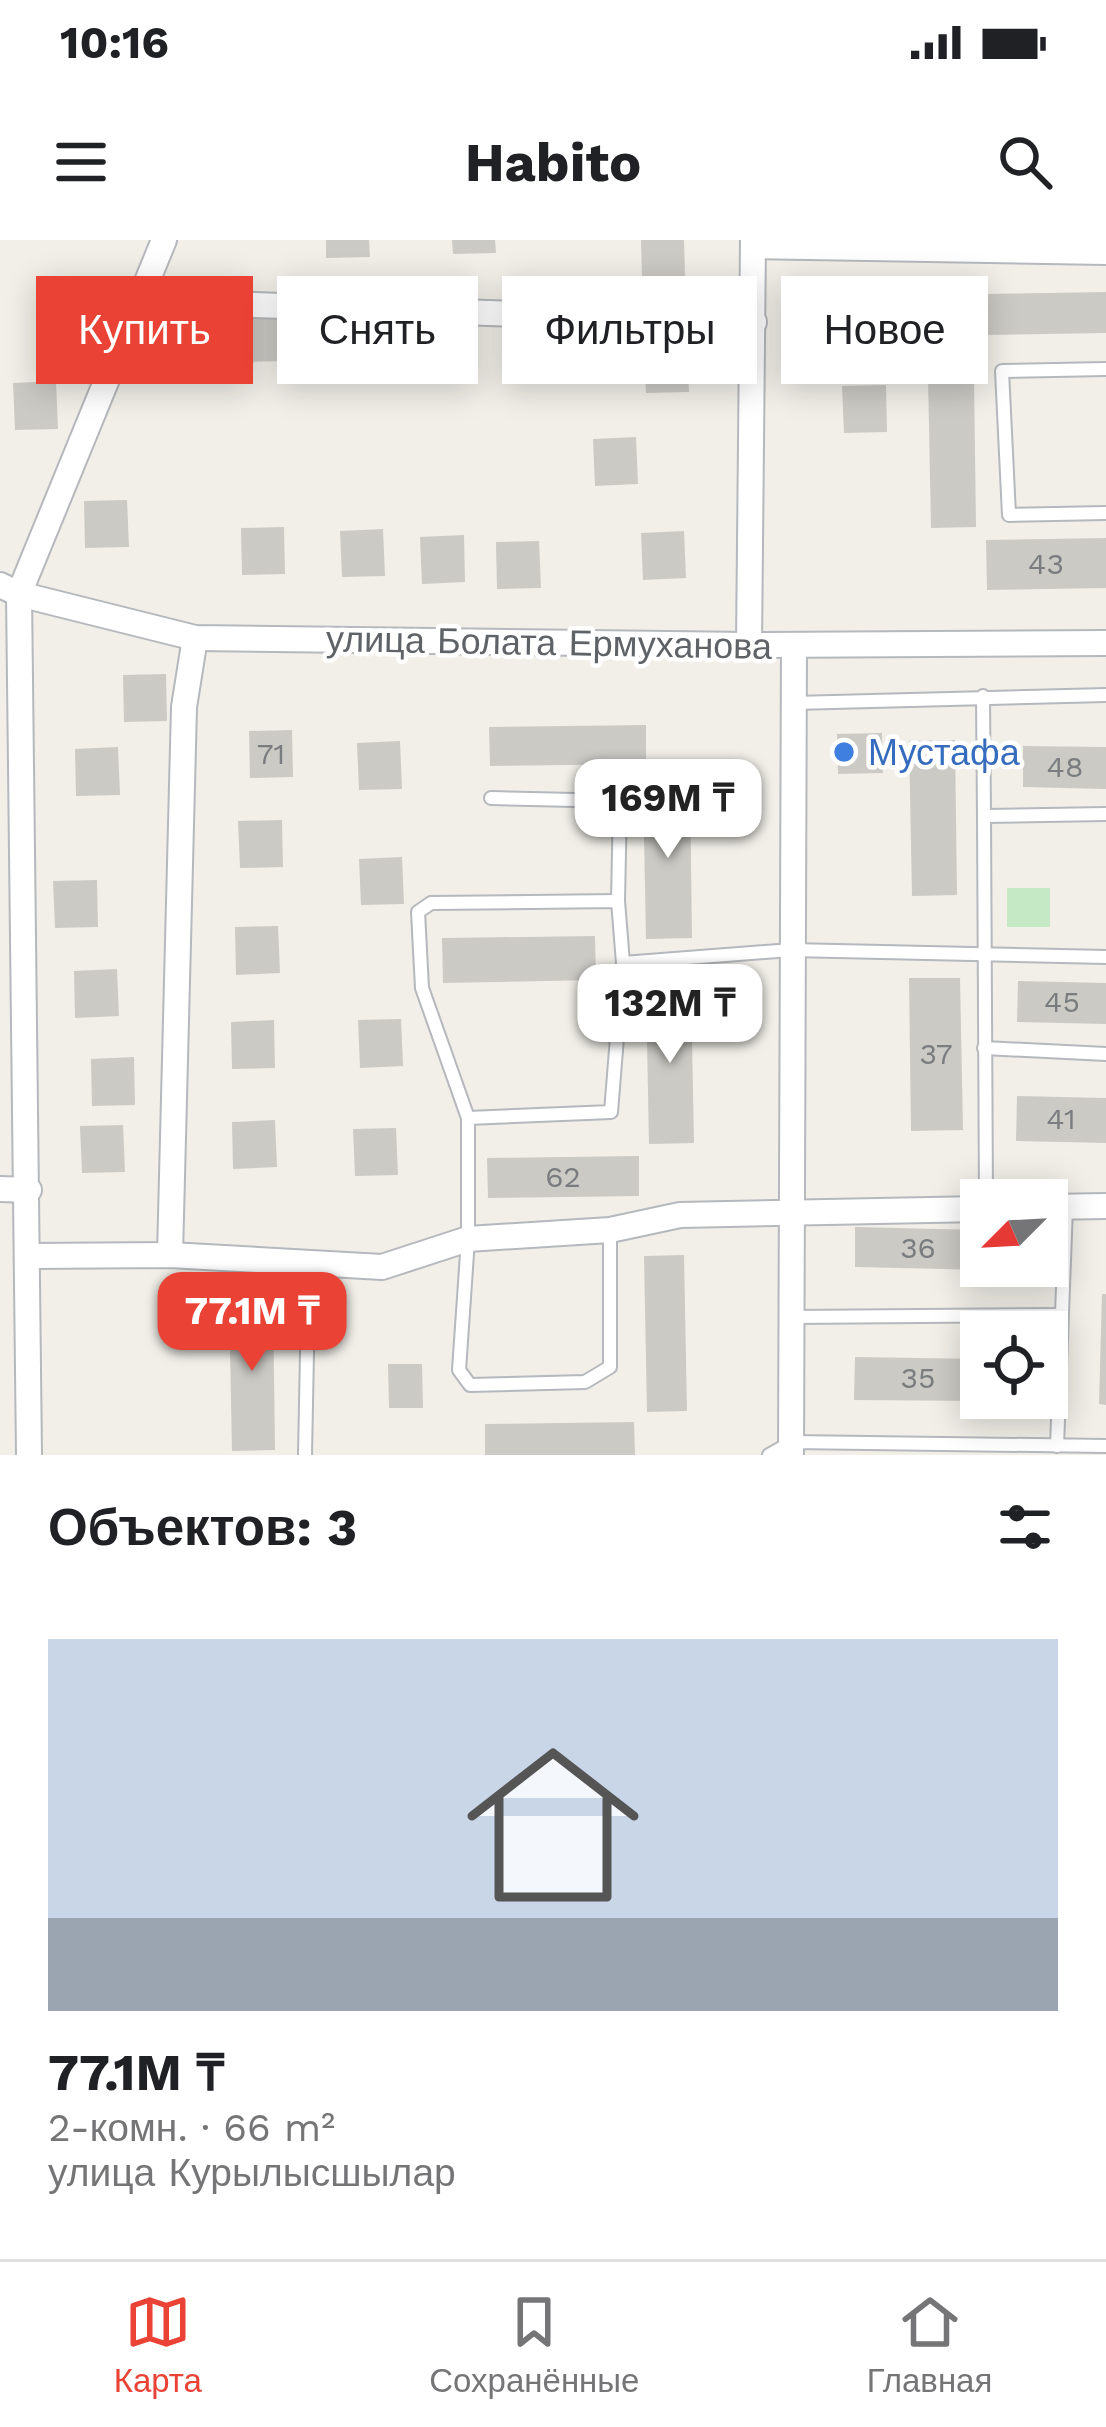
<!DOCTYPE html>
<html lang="ru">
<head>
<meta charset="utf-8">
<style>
	:root { --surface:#fff; --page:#f2f2f2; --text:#202124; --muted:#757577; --line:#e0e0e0; --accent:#ea4335 }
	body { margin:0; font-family:"Work Sans",sans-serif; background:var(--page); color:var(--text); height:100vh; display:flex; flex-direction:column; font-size:45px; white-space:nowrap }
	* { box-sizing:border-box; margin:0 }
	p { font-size:39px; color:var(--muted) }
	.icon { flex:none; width:66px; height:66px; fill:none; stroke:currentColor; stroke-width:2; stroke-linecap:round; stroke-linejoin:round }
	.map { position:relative; height:1215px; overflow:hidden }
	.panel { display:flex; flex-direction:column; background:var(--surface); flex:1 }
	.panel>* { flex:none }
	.guide { position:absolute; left:36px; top:36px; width:1035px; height:108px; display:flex; gap:24px }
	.needle { width:78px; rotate:246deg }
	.controls { position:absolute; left:960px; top:939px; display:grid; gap:24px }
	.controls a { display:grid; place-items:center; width:108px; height:108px; border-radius:0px; background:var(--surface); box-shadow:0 6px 30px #0003; font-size:60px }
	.price { position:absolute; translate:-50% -102px; padding:0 27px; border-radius:24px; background:#fff; color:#222; font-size:39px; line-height:78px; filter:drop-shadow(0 3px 6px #0008) }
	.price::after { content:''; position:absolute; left:50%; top:72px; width:36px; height:27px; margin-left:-18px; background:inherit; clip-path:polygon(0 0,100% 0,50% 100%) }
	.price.on { background:var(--accent); color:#fff }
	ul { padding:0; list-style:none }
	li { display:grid; align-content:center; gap:24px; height:636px; padding:0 48px }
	li span { display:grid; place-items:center; height:372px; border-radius:0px; color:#555 }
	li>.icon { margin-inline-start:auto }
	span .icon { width:216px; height:216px; fill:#fffc; stroke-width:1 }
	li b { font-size:51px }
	h2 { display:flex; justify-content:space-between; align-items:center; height:144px; padding:0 48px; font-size:51px }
	.chip { padding:0 42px; border-radius:0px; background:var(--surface); box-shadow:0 6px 30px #0003; font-size:42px; line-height:108px }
	.chip.on { background:var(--accent); color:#fff }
	.status { display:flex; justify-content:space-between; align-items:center; height:84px; padding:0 60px; background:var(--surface); direction:ltr }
	.status svg { height:33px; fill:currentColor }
	header { display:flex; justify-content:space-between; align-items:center; height:156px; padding:0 48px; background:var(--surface); font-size:54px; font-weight:700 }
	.tab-bar { display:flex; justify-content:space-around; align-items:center; height:168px; border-top:3px solid var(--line); background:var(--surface); font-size:33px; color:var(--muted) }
	.tab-bar a { display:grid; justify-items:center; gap:6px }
	.tab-bar .on { color:var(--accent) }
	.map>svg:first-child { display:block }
	.green { fill:#c5e8c5 }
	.building { fill:#cccac5 }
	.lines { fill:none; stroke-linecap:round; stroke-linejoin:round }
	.lane-casing { stroke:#b5b8bc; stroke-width:16 }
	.street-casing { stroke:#b5b8bc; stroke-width:28 }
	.lane { stroke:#fff; stroke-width:12 }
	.street { stroke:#fff; stroke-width:24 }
	.shop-dot { fill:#3f7fe0; stroke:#fff; stroke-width:4.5 }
	.labels { text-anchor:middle; stroke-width:9; stroke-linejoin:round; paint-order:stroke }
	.number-label { font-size:30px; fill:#7a7d7f }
	.street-label { font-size:36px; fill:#5f6368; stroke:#fff }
	.shop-label { font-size:36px; fill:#366cbe; stroke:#fff; text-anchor:start }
</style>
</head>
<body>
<div class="status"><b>10:16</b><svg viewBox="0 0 49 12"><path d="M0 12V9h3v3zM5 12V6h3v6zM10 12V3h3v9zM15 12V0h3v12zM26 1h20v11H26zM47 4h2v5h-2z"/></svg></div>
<header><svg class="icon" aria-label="menu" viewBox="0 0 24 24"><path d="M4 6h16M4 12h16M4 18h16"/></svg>Habito<svg class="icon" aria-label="search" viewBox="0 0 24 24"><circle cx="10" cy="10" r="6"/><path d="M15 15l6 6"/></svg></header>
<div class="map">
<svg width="1106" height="1215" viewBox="0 0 1106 1215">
	<rect width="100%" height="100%" fill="#f1efe8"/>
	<rect class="green" x="1007" y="648" width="43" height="39"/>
	<g class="building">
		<path d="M326 0H369L370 17 326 18Z"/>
		<path d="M452 0H495L496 13 453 14Z"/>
		<path d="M641 0H684L685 36 642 38Z"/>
		<path d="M105 40 107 87 64 89 62 42Z"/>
		<path d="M1106 52V93L984 95 983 54Z"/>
		<path d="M860 54 862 101 819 103 817 56Z"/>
		<path d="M286 74 287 121 244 122 243 75Z"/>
		<path d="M687 104 689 152 646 153 644 106Z"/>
		<path d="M928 137H974L976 287 931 288Z"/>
		<path d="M56 141 58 189 15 190 13 143Z"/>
		<path d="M886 145 887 192 844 193 842 146Z"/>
		<path d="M636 197 638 244 595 246 593 199Z"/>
		<path d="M127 260 129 307 85 308 84 261Z"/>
		<path d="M284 287 285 334 242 335 241 288Z"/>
		<path d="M383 289 385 336 342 337 340 291Z"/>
		<path d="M684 291 686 338 643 340 641 293Z"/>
		<path d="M464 295 465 342 422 344 420 297Z"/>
		<path d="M1106 298V348L987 350 986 300Z"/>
		<path d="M539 301 541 348 497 349 496 302Z"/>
		<path d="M166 434 167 481 124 482 123 435Z"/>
		<path d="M646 485V524L490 526 489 487Z"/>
		<path d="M292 490 293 537 250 538 249 491Z"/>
		<path d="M882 493 883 533 838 534 837 494Z"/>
		<path d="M955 500 957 655 912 656 909 501Z"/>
		<path d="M400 501 402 549 359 550 357 503Z"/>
		<path d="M1023 506 1106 507V549L1023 547Z"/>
		<path d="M118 507 120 555 76 556 75 509Z"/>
		<path d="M690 543 692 698 646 699 643 544Z"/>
		<path d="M282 580 283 627 240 628 238 581Z"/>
		<path d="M402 617 404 664 361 665 359 619Z"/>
		<path d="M97 640 98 687 55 688 53 641Z"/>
		<path d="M278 686 280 733 236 735 235 687Z"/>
		<path d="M595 696 596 740 443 743 442 698Z"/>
		<path d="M117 729 119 776 75 778 74 731Z"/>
		<path d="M909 738H960L963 890 911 891Z"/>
		<path d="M1018 741 1106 743V784L1017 782Z"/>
		<path d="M691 748 694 903 649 904 646 749Z"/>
		<path d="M401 779 403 826 360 828 358 780Z"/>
		<path d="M274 780 275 828 232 829 231 782Z"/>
		<path d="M134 817 135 865 92 866 91 819Z"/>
		<path d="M1017 856 1106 858V903L1016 901Z"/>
		<path d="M275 880 277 927 233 929 232 882Z"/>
		<path d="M123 885 125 932 82 933 80 886Z"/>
		<path d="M396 888 398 935 355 936 353 889Z"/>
		<path d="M639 916V956L488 958 487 918Z"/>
		<path d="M855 987 981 990V1026H1033V1031L855 1027Z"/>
		<path d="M684 1015 687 1171 647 1172 644 1016Z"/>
		<path d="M1102 1054H1106V1165L1099 1164Z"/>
		<path d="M229 1059H273L275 1210 232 1211Z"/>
		<path d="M855 1117 981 1119V1161L854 1160Z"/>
		<path d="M388 1124H422L423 1168H389Z"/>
		<path d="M634 1182 635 1215H485V1184Z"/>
	</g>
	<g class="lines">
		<g class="lane-casing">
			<g id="lane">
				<path d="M1106 129 1002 131 1009 275 1106 273"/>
				<path d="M983 456 984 576"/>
				<path d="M794 463 1106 455"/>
				<path d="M491 558 620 561 618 661"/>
				<path d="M984 808 1106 814"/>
				<path d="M468 878 422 748 418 672 431 663 618 661 623 723"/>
				<path d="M986 960 984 576 1106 574"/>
				<path d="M610 990V1127L585 1142 470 1145 459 1130 468 999V878L611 872 623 723 791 710 1106 717"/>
				<path d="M790 1077 1061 1075"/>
				<path d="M1057 1206 1066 967"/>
				<path d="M305 1215 308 1062"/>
				<path d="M769 1215 792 1202 1106 1206"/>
			</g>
		</g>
		<g class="street-casing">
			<g id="street">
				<path d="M754 6 1106 12"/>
				<path d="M139 61 754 82"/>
				<path d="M0 345 19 354 195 398 749 405 1106 403"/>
				<path d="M749 405 753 0"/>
				<path d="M0 949 29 950"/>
				<path d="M1047 967 1106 966"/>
				<path d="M170 1015 184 467 195 398"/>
				<path d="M29 1016 170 1015 382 1027 468 999 610 990 680 975 981 969"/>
				<path d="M29 1215 19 354 164 0"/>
				<path d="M791 1215 794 405"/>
			</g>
		</g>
		<use href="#lane" class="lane"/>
		<use href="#street" class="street"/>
	</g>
	<circle class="shop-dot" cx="844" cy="512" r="12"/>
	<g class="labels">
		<g class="number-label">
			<text x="1046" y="334">43</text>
			<text x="271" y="524">71</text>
			<text x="1065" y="537">48</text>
			<text x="1062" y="772">45</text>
			<text x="936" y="824">37</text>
			<text x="1061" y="889">41</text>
			<text x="563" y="947">62</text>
			<text x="918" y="1018">36</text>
			<text x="918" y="1148">35</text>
		</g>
		<g class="street-label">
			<text transform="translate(549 402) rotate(1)" y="13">улица Болата Ермуханова</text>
		</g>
		<g class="shop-label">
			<text x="868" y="525">Мустафа</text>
		</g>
	</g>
</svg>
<div class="controls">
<a><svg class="needle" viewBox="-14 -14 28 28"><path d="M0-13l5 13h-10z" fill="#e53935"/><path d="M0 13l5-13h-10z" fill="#757577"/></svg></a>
<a><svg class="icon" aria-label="locate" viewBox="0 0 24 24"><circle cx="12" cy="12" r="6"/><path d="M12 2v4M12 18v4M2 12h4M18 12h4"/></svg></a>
</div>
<b class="price" style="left:668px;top:621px">169M ₸</b>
<b class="price" style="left:670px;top:826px">132M ₸</b>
<b class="price on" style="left:252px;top:1134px">77.1M ₸</b>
<div class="guide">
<a class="chip on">Купить</a>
<a class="chip">Снять</a>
<a class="chip">Фильтры</a>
<a class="chip">Новое</a>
</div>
</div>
<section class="panel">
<h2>Объектов: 3<svg class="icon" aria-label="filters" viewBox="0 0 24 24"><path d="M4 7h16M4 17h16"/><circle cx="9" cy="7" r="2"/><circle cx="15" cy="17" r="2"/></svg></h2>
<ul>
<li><span style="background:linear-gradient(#c9d6e8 75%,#9aa5b1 0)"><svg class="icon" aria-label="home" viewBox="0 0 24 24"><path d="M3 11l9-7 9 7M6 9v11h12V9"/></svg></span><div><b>77.1M ₸</b><p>2-комн. · 66 m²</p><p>улица Курылысшылар</p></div></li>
</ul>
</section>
<nav class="tab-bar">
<a class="on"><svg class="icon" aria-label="map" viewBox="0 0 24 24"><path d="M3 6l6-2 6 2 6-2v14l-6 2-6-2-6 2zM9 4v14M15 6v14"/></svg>Карта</a>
<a><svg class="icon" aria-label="saved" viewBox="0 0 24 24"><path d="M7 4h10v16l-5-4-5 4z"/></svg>Сохранённые</a>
<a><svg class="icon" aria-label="home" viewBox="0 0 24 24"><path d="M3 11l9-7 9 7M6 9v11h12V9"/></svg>Главная</a>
</nav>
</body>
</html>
